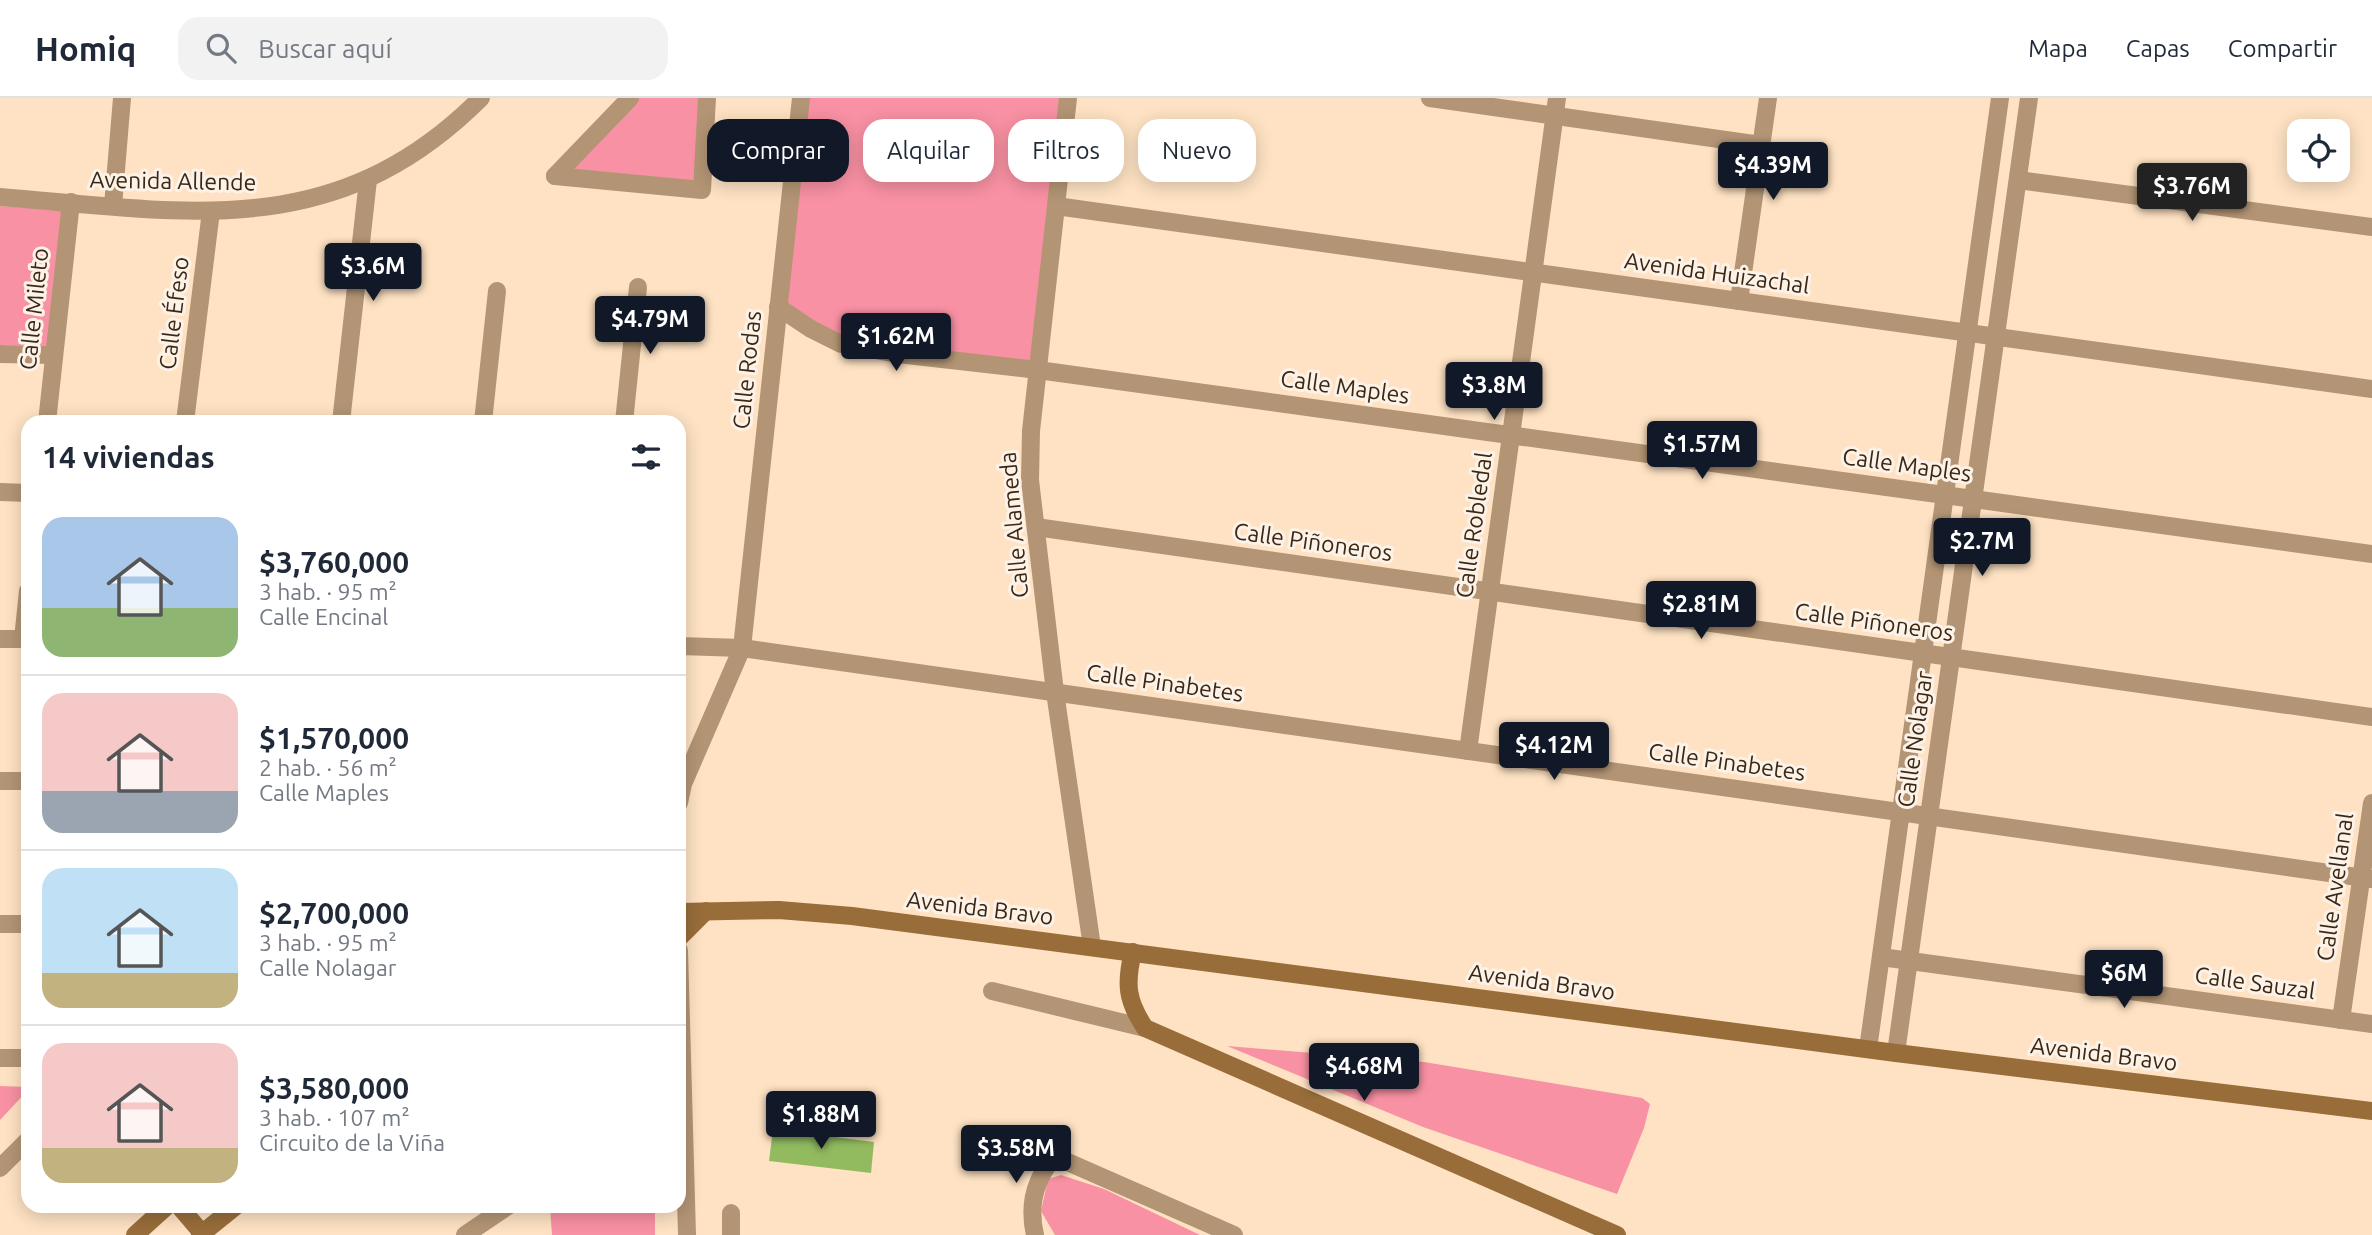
<!DOCTYPE html>
<html lang="es">
<head>
<meta charset="utf-8">
<style>
	:root { --surface:#fff; --page:#f2f2f3; --text:#1f2937; --muted:#747a83; --line:#e0e1e3; --accent:#111827 }
	body { margin:0; font-family:Ubuntu,sans-serif; background:var(--page); color:var(--text); height:100vh; display:flex; flex-direction:column; font-size:26px; white-space:nowrap }
	* { box-sizing:border-box; margin:0 }
	p { font-size:23px; color:var(--muted) }
	.icon { flex:none; width:38px; height:38px; fill:none; stroke:currentColor; stroke-width:2; stroke-linecap:round; stroke-linejoin:round }
	.map { position:relative; flex:1; overflow:hidden }
	.panel { position:absolute; left:21px; top:317px; width:665px; height:798px; display:flex; flex-direction:column; background:var(--surface); border-radius:21px; box-shadow:0 4px 18px #0003 }
	.panel>* { flex:none }
	.guide { position:absolute; left:707px; top:21px; width:665px; height:63px; display:flex; gap:14px }
	.tools { position:absolute; left:2287px; top:21px; display:grid; gap:14px }
	.tools a { display:grid; place-items:center; width:63px; height:63px; border-radius:14px; background:var(--surface); box-shadow:0 4px 18px #0003; font-size:35px }
	.price { position:absolute; translate:-50% -60px; padding:0 16px; border-radius:7px; background:var(--accent); color:#fff; font-size:23px; line-height:46px; filter:drop-shadow(0 2px 4px #0008) }
	.price::after { content:''; position:absolute; left:50%; top:42px; width:21px; height:16px; margin-left:-10px; background:inherit; clip-path:polygon(0 0,100% 0,50% 100%) }
	.price.active { background:#222; color:#fff }
	ul { padding:0; list-style:none }
	li { display:flex; align-items:center; gap:21px; height:175px; padding:0 21px }
	li+li { border-top:2px solid var(--line) }
	li span { display:grid; place-items:center; flex:none; width:196px; height:140px; border-radius:21px; color:#555 }
	li>.icon { margin-inline-start:auto }
	span .icon { width:84px; height:84px; fill:#fffc; stroke-width:1 }
	li b { font-size:30px }
	h2 { display:flex; justify-content:space-between; align-items:center; height:84px; padding:0 21px; font-size:30px }
	.chip { padding:0 24px; border-radius:21px; background:var(--surface); box-shadow:0 4px 18px #0003; font-size:24px; line-height:63px }
	.chip.active { background:var(--accent); color:#fff }
	header { display:flex; align-items:center; gap:42px; box-sizing:border-box; height:98px; padding:0 35px; background:var(--surface); border-bottom:2px solid var(--line) }
	header strong { font-size:33px }
	nav { display:flex; gap:38px; margin-inline-start:auto; font-size:24px }
	.search { width:490px; height:63px; background:var(--page); display:flex; align-items:center; gap:18px; box-sizing:border-box; padding:0 24px; border-radius:21px; color:var(--muted); font-size:26px }
	.map>svg:first-child { display:block }
	.green { fill:#f891a3 }
	.building { fill:#92bb60 }
	.lines { fill:none; stroke-linecap:round; stroke-linejoin:round }
	.street { stroke:#b39575; stroke-width:18 }
	.secondary { stroke:#986d3a; stroke-width:18 }
	.labels { text-anchor:middle; stroke-width:6; stroke-linejoin:round; paint-order:stroke }
	.street-label { font-size:23px; fill:#3a2814; stroke:#fcf2e8 }
</style>
</head>
<body>
<header>
<strong>Homiq</strong>
<div class="search"><svg class="icon" aria-label="search" viewBox="0 0 24 24"><circle cx="10" cy="10" r="6"/><path d="M15 15l6 6"/></svg>Buscar aquí</div>
<nav><a>Mapa</a><a>Capas</a><a>Compartir</a></nav>
</header>
<div class="map">
<svg width="2372" height="1137" viewBox="0 0 2372 1137">
	<rect width="100%" height="100%" fill="#fee2c3"/>
	<g class="green">
		<path d="M633 0H705L700 89 560 76Z"/>
		<path d="M804 0H1066L1036 268 843 244 782 208Z"/>
		<path d="M0 108 62 112 50 248 0 247Z"/>
		<path d="M1227 948 1424 964 1642 1000 1650 1006 1644 1030 1617 1096 1423 1029Z"/>
		<path d="M0 988 28 989V992L0 1022Z"/>
		<path d="M1061 1077 1104 1091 1200 1137H1055L1041 1113 1048 1081Z"/>
		<path d="M550 1108H655V1137H552Z"/>
	</g>
	<path class="building" d="M773 1031 874 1044 871 1075 769 1063Z"/>
	<g class="lines">
		<g class="street">
			<path d="M1068 0 1031 333 1030 382 1055 594 1092 849"/>
			<path d="M1430 0 1761 47"/>
			<path d="M555 78 702 92 707 0"/>
			<path d="M555 78 630 0"/>
			<path d="M2018 82 2372 129"/>
			<path d="M0 99C187 114 335 146 481 0"/>
			<path d="M113 108 122 0"/>
			<path d="M1056 108 2372 291"/>
			<path d="M1739 203 1768 0"/>
			<path d="M778 209 811 231 841 246 898 256 1038 272 2372 456"/>
			<path d="M0 256 54 257"/>
			<path d="M47 324 71 104"/>
			<path d="M185 324 211 113"/>
			<path d="M341 324 368 82"/>
			<path d="M483 324 497 193"/>
			<path d="M624 324 638 189"/>
			<path d="M0 394 28 395"/>
			<path d="M1036 429 2372 619"/>
			<path d="M0 541H28"/>
			<path d="M23 541 28 493"/>
			<path d="M679 548 742 550 2372 781"/>
			<path d="M1468 653 1557 0"/>
			<path d="M0 683H28"/>
			<path d="M679 705 683 686 742 550 801 0"/>
			<path d="M0 826H28"/>
			<path d="M679 852 687 1137"/>
			<path d="M1881 859 2372 926"/>
			<path d="M992 893 1145 930"/>
			<path d="M2341 922 2372 705"/>
			<path d="M1868 951 2000 0"/>
			<path d="M1896 955 2029 0"/>
			<path d="M0 960H28"/>
			<path d="M0 1070 28 1042"/>
			<path d="M731 1115V1137"/>
			<path d="M465 1137 508 1108"/>
			<path d="M1035 1137C1029 1110 1033 1088 1049 1065L1063 1062 1234 1137"/>
		</g>
		<g class="secondary">
			<path d="M679 814 779 812 852 818 1896 955 2372 1013"/>
			<path d="M679 840 706 813"/>
			<path d="M1133 854C1125 886 1127 903 1145 930L1617 1137"/>
			<path d="M179 1108 202 1135"/>
			<path d="M135 1137 167 1108"/>
			<path d="M200 1137 236 1108"/>
		</g>
	</g>
	<g class="labels">
		<g class="street-label">
			<text transform="translate(173 83) rotate(1)" y="8">Avenida Allende</text>
			<text transform="translate(1717 175) rotate(8)" y="8">Avenida Huizachal</text>
			<text transform="translate(34 211) rotate(-84)" y="8">Calle Mileto</text>
			<text transform="translate(174 215) rotate(-83)" y="8">Calle Éfeso</text>
			<text transform="translate(747 272) rotate(-84)" y="8">Calle Rodas</text>
			<text transform="translate(1345 289) rotate(8)" y="8">Calle Maples</text>
			<text transform="translate(1907 367) rotate(8)" y="8">Calle Maples</text>
			<text transform="translate(1014 427) rotate(-95)" y="8">Calle Alameda</text>
			<text transform="translate(1474 427) rotate(-82)" y="8">Calle Robledal</text>
			<text transform="translate(1313 444) rotate(8)" y="8">Calle Piñoneros</text>
			<text transform="translate(1874 524) rotate(8)" y="8">Calle Piñoneros</text>
			<text transform="translate(1165 585) rotate(8)" y="8">Calle Pinabetes</text>
			<text transform="translate(1915 641) rotate(-82)" y="8">Calle Nolagar</text>
			<text transform="translate(1727 664) rotate(8)" y="8">Calle Pinabetes</text>
			<text transform="translate(2335 789) rotate(-82)" y="8">Calle Avellanal</text>
			<text transform="translate(980 810) rotate(7)" y="8">Avenida Bravo</text>
			<text transform="translate(1542 884) rotate(8)" y="8">Avenida Bravo</text>
			<text transform="translate(2255 885) rotate(8)" y="8">Calle Sauzal</text>
			<text transform="translate(2104 956) rotate(7)" y="8">Avenida Bravo</text>
		</g>
	</g>
</svg>
<div class="tools">
<a><svg class="icon" aria-label="locate" viewBox="0 0 24 24"><circle cx="12" cy="12" r="6"/><path d="M12 2v4M12 18v4M2 12h4M18 12h4"/></svg></a>
</div>
<b class="price" style="left:1773px;top:104px">$4.39M</b>
<b class="price active" style="left:2192px;top:125px">$3.76M</b>
<b class="price" style="left:373px;top:205px">$3.6M</b>
<b class="price" style="left:650px;top:258px">$4.79M</b>
<b class="price" style="left:896px;top:275px">$1.62M</b>
<b class="price" style="left:1494px;top:324px">$3.8M</b>
<b class="price" style="left:1702px;top:383px">$1.57M</b>
<b class="price" style="left:1982px;top:480px">$2.7M</b>
<b class="price" style="left:1701px;top:543px">$2.81M</b>
<b class="price" style="left:1554px;top:684px">$4.12M</b>
<b class="price" style="left:2124px;top:912px">$6M</b>
<b class="price" style="left:1364px;top:1005px">$4.68M</b>
<b class="price" style="left:821px;top:1053px">$1.88M</b>
<b class="price" style="left:1016px;top:1087px">$3.58M</b>
<div class="guide">
<a class="chip active">Comprar</a>
<a class="chip">Alquilar</a>
<a class="chip">Filtros</a>
<a class="chip">Nuevo</a>
</div>
<section class="panel">
<h2>14 viviendas<svg class="icon" aria-label="filters" viewBox="0 0 24 24"><path d="M4 7h16M4 17h16"/><circle cx="9" cy="7" r="2"/><circle cx="15" cy="17" r="2"/></svg></h2>
<ul>
<li><span style="background:linear-gradient(#a9c7e8 65%,#8fb573 0)"><svg class="icon" aria-label="home" viewBox="0 0 24 24"><path d="M3 11l9-7 9 7M6 9v11h12V9"/></svg></span><div><b>$3,760,000</b><p>3 hab. · 95 m²</p><p>Calle Encinal</p></div></li>
<li><span style="background:linear-gradient(#f6c9c9 70%,#9aa5b1 0)"><svg class="icon" aria-label="home" viewBox="0 0 24 24"><path d="M3 11l9-7 9 7M6 9v11h12V9"/></svg></span><div><b>$1,570,000</b><p>2 hab. · 56 m²</p><p>Calle Maples</p></div></li>
<li><span style="background:linear-gradient(#bfe0f5 75%,#c2b280 0)"><svg class="icon" aria-label="home" viewBox="0 0 24 24"><path d="M3 11l9-7 9 7M6 9v11h12V9"/></svg></span><div><b>$2,700,000</b><p>3 hab. · 95 m²</p><p>Calle Nolagar</p></div></li>
<li><span style="background:linear-gradient(#f6c9c9 75%,#c2b280 0)"><svg class="icon" aria-label="home" viewBox="0 0 24 24"><path d="M3 11l9-7 9 7M6 9v11h12V9"/></svg></span><div><b>$3,580,000</b><p>3 hab. · 107 m²</p><p>Circuito de la Viña</p></div></li>
</ul>
</section>
</div>
</body>
</html>
